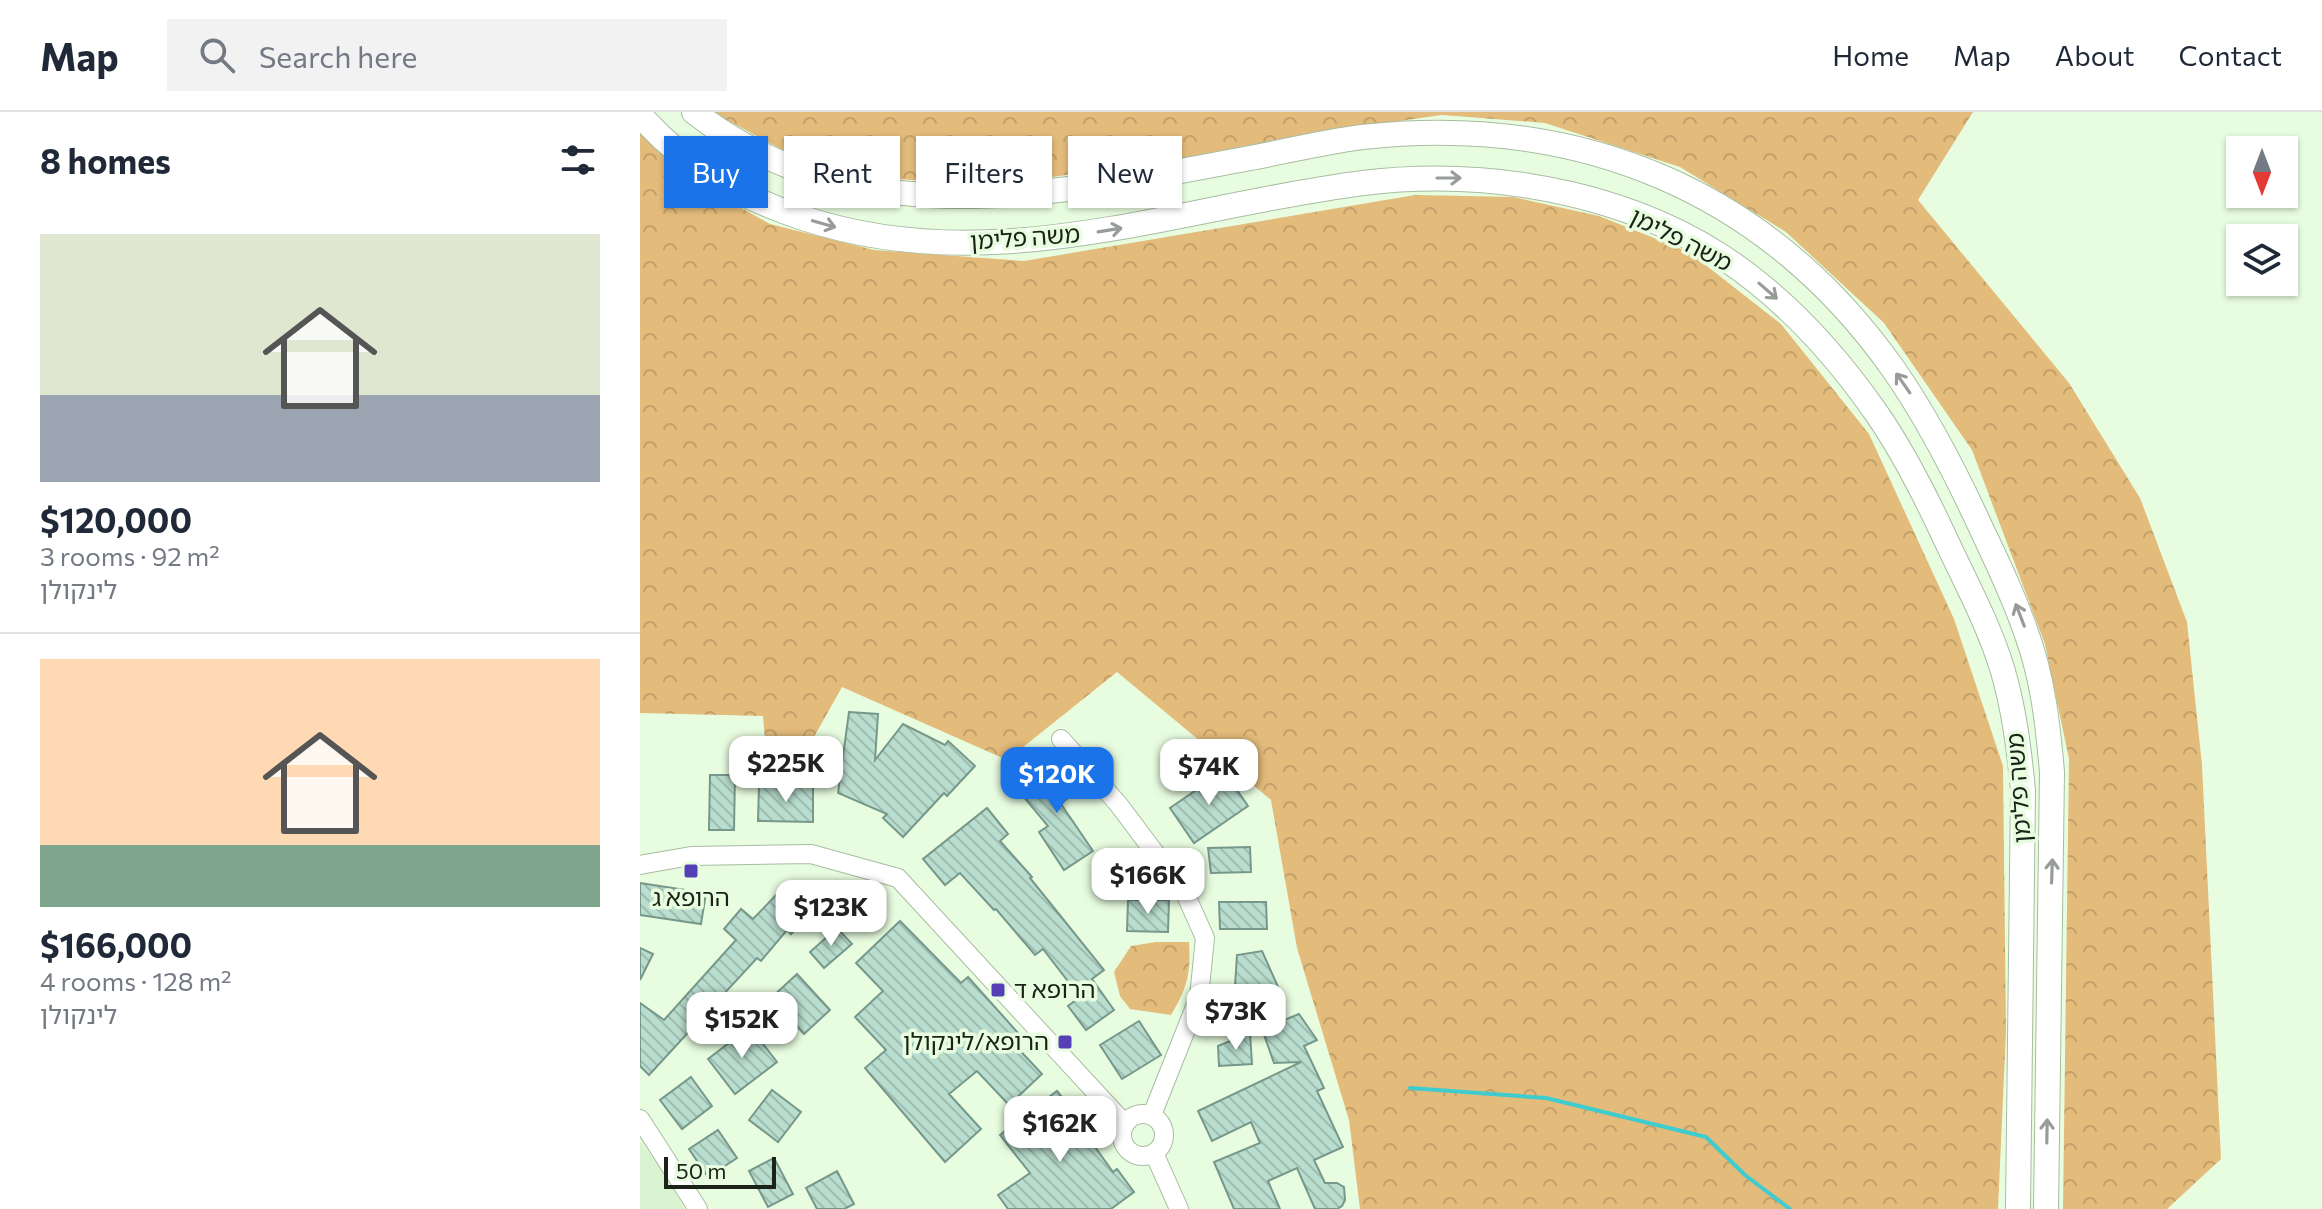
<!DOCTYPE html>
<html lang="en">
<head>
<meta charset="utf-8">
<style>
	:root { --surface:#fff; --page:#f2f2f3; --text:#1f2937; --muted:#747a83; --line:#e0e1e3; --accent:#1a73e8 }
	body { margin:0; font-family:Commissioner,"Noto Sans Hebrew",sans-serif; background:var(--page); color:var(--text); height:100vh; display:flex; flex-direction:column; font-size:30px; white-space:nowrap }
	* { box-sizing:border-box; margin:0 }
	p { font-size:26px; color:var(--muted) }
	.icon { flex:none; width:44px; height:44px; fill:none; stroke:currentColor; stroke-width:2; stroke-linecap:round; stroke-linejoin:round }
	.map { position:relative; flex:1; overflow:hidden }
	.side { display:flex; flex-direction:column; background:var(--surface); width:640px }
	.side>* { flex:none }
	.banner { position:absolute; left:24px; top:24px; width:760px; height:72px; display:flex; gap:16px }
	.needle { width:52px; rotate:180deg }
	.controls { position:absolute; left:1586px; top:24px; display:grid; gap:16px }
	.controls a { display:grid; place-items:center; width:72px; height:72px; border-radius:0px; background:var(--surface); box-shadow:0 2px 6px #0004; font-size:40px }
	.scale { position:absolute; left:24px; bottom:20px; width:112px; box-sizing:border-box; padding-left:8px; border:4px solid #1b2319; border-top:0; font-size:22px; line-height:28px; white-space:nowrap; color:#1b2319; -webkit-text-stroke:6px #e8fde0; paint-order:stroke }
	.price { position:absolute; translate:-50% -68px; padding:0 18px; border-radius:16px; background:#fff; color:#222; font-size:26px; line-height:52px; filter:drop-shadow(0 2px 4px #0008) }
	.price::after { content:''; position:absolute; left:50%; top:48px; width:24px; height:18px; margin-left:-12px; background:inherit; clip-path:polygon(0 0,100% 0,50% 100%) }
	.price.current { background:var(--accent); color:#fff }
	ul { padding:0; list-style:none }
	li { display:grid; align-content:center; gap:16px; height:424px; padding:0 40px }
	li+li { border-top:2px solid var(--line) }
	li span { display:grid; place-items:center; height:248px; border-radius:0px; color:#555 }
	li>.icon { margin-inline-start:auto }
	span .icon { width:144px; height:144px; fill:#fffc; stroke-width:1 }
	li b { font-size:34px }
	h2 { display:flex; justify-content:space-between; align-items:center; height:96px; padding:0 40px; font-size:34px }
	.pill { padding:0 28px; border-radius:0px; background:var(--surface); box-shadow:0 2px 6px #0004; font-size:28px; line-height:72px }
	.pill.current { background:var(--accent); color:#fff }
	header { display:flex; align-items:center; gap:48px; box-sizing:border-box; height:112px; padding:0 40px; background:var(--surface); border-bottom:2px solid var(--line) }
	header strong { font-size:38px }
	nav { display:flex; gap:44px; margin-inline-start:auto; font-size:28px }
	.search { width:560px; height:72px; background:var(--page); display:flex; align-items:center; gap:20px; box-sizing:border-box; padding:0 28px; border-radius:0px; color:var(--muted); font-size:30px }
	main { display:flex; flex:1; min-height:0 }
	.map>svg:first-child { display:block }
	.built { fill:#daf4d1 }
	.forest { fill:url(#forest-crowns) }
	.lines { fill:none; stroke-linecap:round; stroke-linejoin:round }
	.stream { stroke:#3fccce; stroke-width:4 }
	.building { fill:url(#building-back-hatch); stroke:#76988a; stroke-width:2 }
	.street-casing { stroke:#a8bca1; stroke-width:20 }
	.secondary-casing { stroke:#a8bca1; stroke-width:26 }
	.street { stroke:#fff; stroke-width:18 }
	.secondary { stroke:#fff; stroke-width:24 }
	.oneway { stroke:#989c98 }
	.poi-dot { fill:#543fb7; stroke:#e8fde0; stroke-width:3 }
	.labels { text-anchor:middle; stroke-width:7; stroke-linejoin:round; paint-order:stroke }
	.street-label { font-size:24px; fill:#1b2319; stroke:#e8fde0 }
	.poi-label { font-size:24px; fill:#1b2319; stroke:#e8fde0 }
</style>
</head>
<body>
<header>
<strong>Map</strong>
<div class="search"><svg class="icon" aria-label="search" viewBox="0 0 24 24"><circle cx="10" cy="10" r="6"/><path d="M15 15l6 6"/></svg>Search here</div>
<nav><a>Home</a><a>Map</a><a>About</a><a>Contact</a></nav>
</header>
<main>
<section class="side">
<h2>8 homes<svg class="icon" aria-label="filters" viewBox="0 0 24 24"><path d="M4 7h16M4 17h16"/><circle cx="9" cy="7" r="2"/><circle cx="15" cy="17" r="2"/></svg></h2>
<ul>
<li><span style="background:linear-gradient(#dfe7d0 65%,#9aa5b1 0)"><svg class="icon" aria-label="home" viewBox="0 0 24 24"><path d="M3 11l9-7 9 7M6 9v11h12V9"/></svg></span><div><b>$120,000</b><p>3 rooms · 92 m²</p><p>לינקולן</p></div></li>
<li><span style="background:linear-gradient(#ffd9b3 75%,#7fa58c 0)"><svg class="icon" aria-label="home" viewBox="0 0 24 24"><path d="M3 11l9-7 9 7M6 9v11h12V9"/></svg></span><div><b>$166,000</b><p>4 rooms · 128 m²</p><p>לינקולן</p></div></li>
</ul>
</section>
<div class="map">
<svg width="1682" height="1097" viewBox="0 0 1682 1097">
	<defs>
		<pattern id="forest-crowns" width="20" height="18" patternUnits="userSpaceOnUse" patternTransform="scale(2)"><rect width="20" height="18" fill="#e3bb7b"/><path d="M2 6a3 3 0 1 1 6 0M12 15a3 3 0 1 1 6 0" fill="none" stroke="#c2a06a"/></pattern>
		<pattern id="building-back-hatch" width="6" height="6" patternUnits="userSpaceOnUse" patternTransform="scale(2)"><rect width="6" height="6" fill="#b9ddce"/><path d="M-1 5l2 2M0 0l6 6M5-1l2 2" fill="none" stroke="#9ebdb0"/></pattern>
	</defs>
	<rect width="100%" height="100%" fill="#e8fde0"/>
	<path class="built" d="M0 1029 23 1060 45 1097H0Z"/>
	<g class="forest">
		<path d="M72 0H1333L1278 88 1429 271 1500 386 1547 510 1562 653 1581 1047 1527 1097H1423L1429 647 1405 532 1332 338 1244 211 1146 120 1040 55 905 11 802 3 661 23 534 48 347 74 234 65 141 37Z"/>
		<path d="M0 20 58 72 130 112 234 138 384 149 775 83 873 85 959 104 1049 140 1141 212 1229 322 1314 507 1363 654 1366 919 1358 1097H720L709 1008 657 836 631 688 477 560 367 648 202 575 165 641 126 639 123 604 0 601Z"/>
		<path d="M516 830H549C551 862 547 876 531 903L490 897 480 884 474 860 491 834Z"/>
	</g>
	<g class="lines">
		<path class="stream" d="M770 976 906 986 1066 1025 1105 1063 1150 1097"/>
	</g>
	<g class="building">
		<path d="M209 600 238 602 235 648 263 612 305 633 308 629 335 654 307 684 304 681 263 725 243 706 247 702 198 681Z"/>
		<path d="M422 653 440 675 421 692 453 739 424 758 399 720 408 714 377 677 401 657 408 666Z"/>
		<path d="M584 659 608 694 554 731 530 696Z"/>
		<path d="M70 663H95L94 718H69Z"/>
		<path d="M119 673 173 674V710L118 709Z"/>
		<path d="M347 696 368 722 360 729 392 765 390 766 464 858 452 867 474 898 446 918 428 894 440 885 403 837 395 843 356 797 354 798 320 761 305 773 283 747Z"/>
		<path d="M610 735 611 760 571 761 568 736Z"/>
		<path d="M485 738 503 765 472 785 454 759Z"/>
		<path d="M0 771 66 781 61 812 0 803Z"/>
		<path d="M139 780 153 794 164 784 177 796 151 822 147 818 121 849 117 846 9 963 0 954V891L24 908 96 828 84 817 101 797 113 807Z"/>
		<path d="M488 788H529L528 820 487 819Z"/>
		<path d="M579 790H626L627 817H580Z"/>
		<path d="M260 809 321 871 328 865 379 922 371 929 402 962 369 993 337 959 309 982 341 1017 305 1050 225 956 246 938 215 905 243 879 216 851Z"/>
		<path d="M197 816 212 832 184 856 170 840Z"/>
		<path d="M0 836 13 842 0 868Z"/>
		<path d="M622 839 643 886 618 903 608 878 609 908 592 920 597 843Z"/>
		<path d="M157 862 190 898 164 922 131 886Z"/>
		<path d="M659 902 677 928 664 934 684 976 677 979 703 1035 674 1048 685 1071H697L704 1075 705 1088 702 1094 697 1097H675L657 1056 628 1069 640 1097H594L574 1050 620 1031 611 1010 572 1029 558 999 661 950 634 951 622 917Z"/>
		<path d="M499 909 521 943 482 967 460 933Z"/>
		<path d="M110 915 137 950 95 982 68 947Z"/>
		<path d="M610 921 612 952 579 954 578 934Z"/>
		<path d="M51 965 72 994 42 1017 20 988Z"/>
		<path d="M132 978 161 1000 138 1030 109 1008Z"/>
		<path d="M417 979 438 1005 435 1007 473 1060 477 1057 494 1080 471 1097H368L358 1083 390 1061 360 1023Z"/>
		<path d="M78 1018 97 1046 68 1065 49 1037Z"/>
		<path d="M134 1046 153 1082 128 1095 109 1059Z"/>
		<path d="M197 1059 214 1092 204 1097H177L166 1076Z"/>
	</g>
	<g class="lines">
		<g class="street-casing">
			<g id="street">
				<path d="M421 627 479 693 545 781 565 826 559 885 512 1003"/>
				<path d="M0 753 51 744 171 742 258 766 485 1012"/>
				<circle cx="503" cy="1023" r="21"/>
				<path d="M0 1007 58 1097"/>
				<path d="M514 1041 539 1097"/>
			</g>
		</g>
		<g class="secondary-casing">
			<g id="secondary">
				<path d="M54 0C218 128 423 81 610 46 647 39 684 30 722 25 939 1 1127 78 1254 258 1286 304 1311 352 1335 403 1353 442 1373 481 1387 523 1403 567 1408 614 1412 660L1406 1097"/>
				<path d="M0 3C45 54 99 85 163 106 353 169 535 95 723 71 858 55 1010 83 1118 171 1164 208 1203 253 1237 302 1264 341 1285 383 1305 426 1325 469 1348 511 1362 556 1374 596 1379 637 1383 678L1378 1097"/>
			</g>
		</g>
		<use href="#street" class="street"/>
		<use href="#secondary" class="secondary"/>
	</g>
	<defs><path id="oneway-shaft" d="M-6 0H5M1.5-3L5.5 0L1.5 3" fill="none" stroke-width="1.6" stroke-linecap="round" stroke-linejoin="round" transform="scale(2)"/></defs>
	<g class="oneway">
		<use href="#oneway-shaft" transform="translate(809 66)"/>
		<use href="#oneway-shaft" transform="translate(184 112) rotate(16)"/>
		<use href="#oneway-shaft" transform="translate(470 118) rotate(-9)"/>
		<use href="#oneway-shaft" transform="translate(1128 179) rotate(41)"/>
		<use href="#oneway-shaft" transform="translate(1263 271) rotate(-125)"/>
		<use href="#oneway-shaft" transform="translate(1380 503) rotate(-111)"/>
		<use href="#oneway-shaft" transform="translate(1412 759) rotate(-88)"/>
		<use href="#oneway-shaft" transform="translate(1407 1019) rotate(-89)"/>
	</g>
	<g class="poi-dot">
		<rect x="43" y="751" width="16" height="16" rx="4"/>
		<rect x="350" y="870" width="16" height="16" rx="4"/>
		<rect x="417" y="922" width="16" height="16" rx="4"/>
	</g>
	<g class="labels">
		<g class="street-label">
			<text transform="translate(385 126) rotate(-4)" y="8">משה פלימן</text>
			<text transform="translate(1041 128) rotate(27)" y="8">משה פלימן</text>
			<text transform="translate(1379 676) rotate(-94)" y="8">משה פלימן</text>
		</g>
		<g class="poi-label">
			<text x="51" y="794">הרופא ג</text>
			<text x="374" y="886" text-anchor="start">הרופא ד</text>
			<text x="409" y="938" text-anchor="end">הרופא/לינקולן</text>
		</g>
	</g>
</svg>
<div class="controls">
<a><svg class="needle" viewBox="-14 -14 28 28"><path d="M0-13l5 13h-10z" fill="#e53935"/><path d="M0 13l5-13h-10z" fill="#747a83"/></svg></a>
<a><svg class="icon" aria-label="layers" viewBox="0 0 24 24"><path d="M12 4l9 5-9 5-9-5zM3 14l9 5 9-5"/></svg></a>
</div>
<div class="scale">50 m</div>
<b class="price" style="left:146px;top:692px">$225K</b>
<b class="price" style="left:569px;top:695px">$74K</b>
<b class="price current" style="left:417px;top:703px">$120K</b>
<b class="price" style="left:508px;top:804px">$166K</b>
<b class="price" style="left:191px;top:836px">$123K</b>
<b class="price" style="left:596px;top:940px">$73K</b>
<b class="price" style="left:102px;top:948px">$152K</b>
<b class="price" style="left:420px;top:1052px">$162K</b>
<div class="banner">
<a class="pill current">Buy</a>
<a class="pill">Rent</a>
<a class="pill">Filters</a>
<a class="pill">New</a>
</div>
</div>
</main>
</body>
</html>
